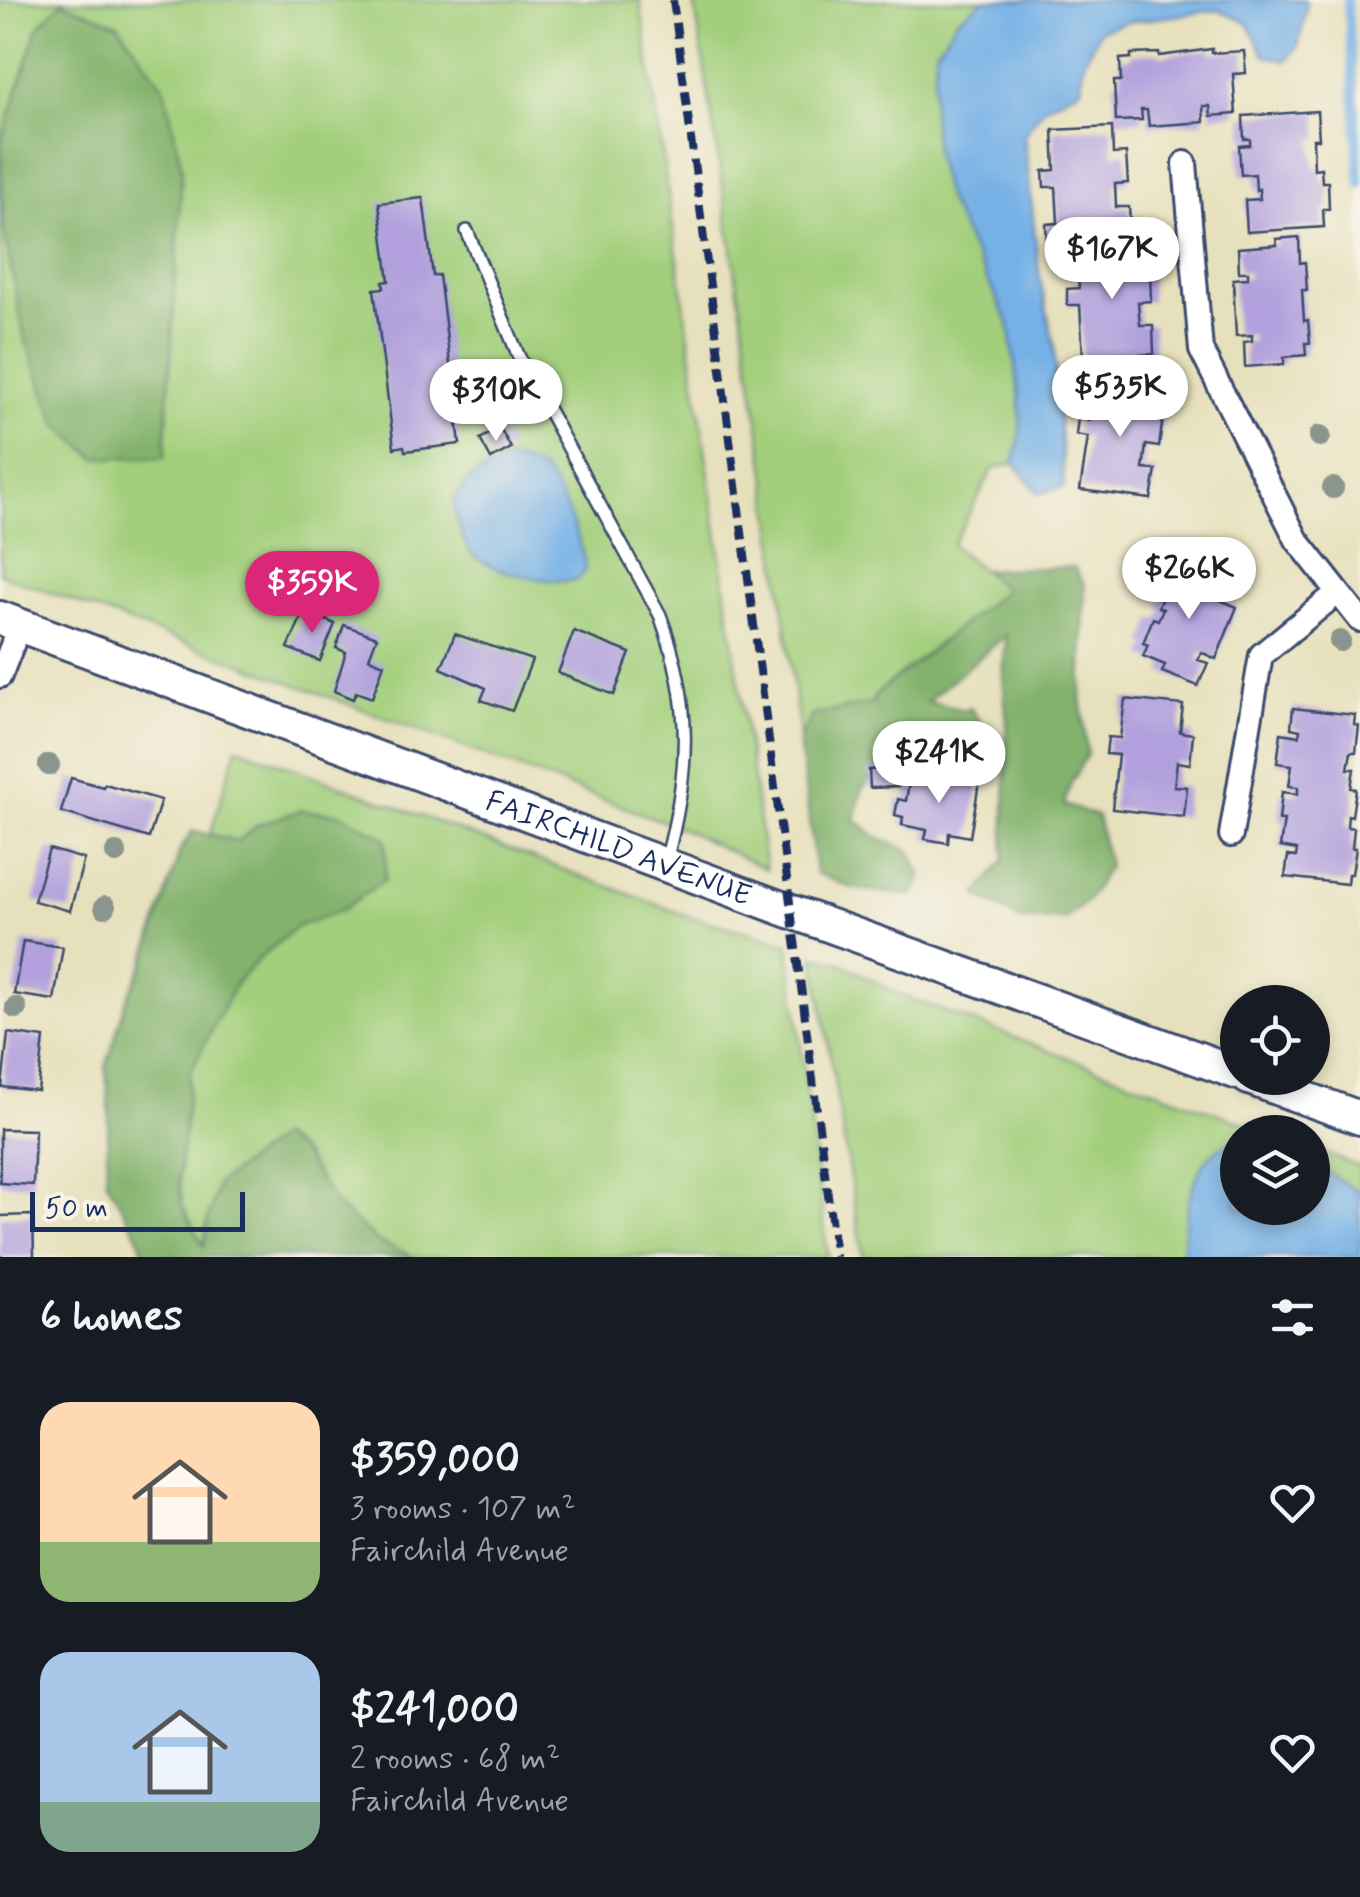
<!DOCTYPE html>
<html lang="en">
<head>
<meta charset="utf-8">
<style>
	:root { --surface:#171b24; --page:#242831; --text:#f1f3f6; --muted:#9ea1a6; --accent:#db2777 }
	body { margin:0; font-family:Mynerve,sans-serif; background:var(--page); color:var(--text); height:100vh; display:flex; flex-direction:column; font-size:38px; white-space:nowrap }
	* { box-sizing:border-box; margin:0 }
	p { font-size:32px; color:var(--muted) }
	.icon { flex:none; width:55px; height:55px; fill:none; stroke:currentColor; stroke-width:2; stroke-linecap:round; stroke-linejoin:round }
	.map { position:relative; height:1257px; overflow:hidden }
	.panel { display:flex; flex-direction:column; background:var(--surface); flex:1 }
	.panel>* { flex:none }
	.fabs { position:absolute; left:1220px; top:985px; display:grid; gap:20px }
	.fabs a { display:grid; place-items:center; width:110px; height:110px; border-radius:50%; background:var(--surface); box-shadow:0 5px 15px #0003; font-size:50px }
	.scale { position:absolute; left:30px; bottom:25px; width:215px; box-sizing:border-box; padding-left:10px; border:5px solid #1b2f5e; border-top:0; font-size:28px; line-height:35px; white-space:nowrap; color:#1b2f5e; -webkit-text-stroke:8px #f7f3e8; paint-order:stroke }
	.price { position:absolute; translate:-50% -85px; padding:0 22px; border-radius:35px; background:#fff; color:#222; font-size:32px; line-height:65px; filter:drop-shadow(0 2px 5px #0008) }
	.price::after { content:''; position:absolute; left:50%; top:60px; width:30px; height:22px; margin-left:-15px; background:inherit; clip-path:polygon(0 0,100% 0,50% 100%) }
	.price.current { background:var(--accent); color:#fff }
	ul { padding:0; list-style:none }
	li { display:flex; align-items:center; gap:30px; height:250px; padding:0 40px }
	li span { display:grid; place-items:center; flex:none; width:280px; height:200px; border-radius:30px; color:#555 }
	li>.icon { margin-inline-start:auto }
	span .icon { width:120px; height:120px; fill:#fffc; stroke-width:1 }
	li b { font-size:42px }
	h2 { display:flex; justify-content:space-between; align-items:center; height:120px; padding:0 40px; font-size:42px }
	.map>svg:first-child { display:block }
	.green { fill:#a3cf7c; stroke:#5f7f6d; stroke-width:2.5 }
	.forest { fill:#82b26c; stroke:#4e7065; stroke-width:2.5 }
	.water { fill:#75b0e6; stroke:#4870a2; stroke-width:2.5 }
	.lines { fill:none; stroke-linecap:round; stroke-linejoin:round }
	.stream { stroke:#75b0e6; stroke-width:9 }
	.building { fill:#b1a0dd }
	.lane-casing { stroke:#3a4a6c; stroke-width:16 }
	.street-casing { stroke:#3a4a6c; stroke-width:28 }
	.secondary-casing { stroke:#3a4a6c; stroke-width:38 }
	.lane { stroke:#fff; stroke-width:11 }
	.street { stroke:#fff; stroke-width:22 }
	.secondary { stroke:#fff; stroke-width:32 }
	.rail { stroke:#1b2f5e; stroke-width:8; stroke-dasharray:15 8; stroke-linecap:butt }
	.tree { fill:#8a958d }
	.labels { text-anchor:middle; stroke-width:8; stroke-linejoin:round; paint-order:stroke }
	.street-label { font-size:30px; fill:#1b2f5e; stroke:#f7f3e8 }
</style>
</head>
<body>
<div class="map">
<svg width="1360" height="1257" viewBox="0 0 1360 1257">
	<rect width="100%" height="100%" fill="#f7f3e8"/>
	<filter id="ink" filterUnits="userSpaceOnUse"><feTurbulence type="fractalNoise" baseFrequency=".01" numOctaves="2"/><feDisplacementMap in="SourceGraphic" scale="20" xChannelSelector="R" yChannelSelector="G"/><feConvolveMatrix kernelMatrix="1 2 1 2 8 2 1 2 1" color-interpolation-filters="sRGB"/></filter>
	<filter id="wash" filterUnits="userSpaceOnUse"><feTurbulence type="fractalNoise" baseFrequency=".0048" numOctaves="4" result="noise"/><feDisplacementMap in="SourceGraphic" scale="40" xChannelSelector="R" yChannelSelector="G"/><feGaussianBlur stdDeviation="2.25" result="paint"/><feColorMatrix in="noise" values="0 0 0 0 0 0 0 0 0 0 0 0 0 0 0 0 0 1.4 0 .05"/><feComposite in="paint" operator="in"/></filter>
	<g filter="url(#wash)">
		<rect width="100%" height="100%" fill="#e7e0bc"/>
		<g class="green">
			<path d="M0 0H640L766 869 683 829 0 574Z"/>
			<path d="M694 0H984L958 19 946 197 1009 323 1020 400V436L1014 463 993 469 952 545 1006 590 875 695 843 791 810 814 765 466Z"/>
			<path d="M237 747 690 917 788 943 828 1257H167L141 1059Z"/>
			<path d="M814 956 839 962 898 994 1267 1132H1238V1208H1312L1313 1149 1360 1167V1257H863Z"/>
		</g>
		<g class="forest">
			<path d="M62 2 118 24 165 89 182 169 165 457 96 458 57 424 24 336 3 226 1 142 38 27Z"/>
			<path d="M1074 567 1085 586 1081 696 1087 755 1071 782 1064 805 1097 816 1108 866 1088 900 1066 919 1021 920 977 895 1004 860 1007 724 1003 679 1006 635 927 701 964 710 970 708 986 730 887 751 862 790 855 819 875 836 910 851 922 877 913 896 852 888 816 873 799 740 812 715 873 703 875 695 1005 590 983 570Z"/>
			<path d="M301 810 342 814 386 839 385 879 342 910 296 927 261 957 236 983 190 1072 179 1176 182 1205 204 1247 207 1223 218 1183 280 1137 304 1155 335 1204 378 1242 415 1257H145L138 1236 106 1179 109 1109 106 1068 125 1003 145 961 181 848 193 831 238 841 257 825Z"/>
		</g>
		<g class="water">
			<path d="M984 0H1305L1307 4 1298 47 1286 61 1264 55 1248 23 1218 10 1128 22 1100 30 1083 64 1081 89 1044 107 1024 135 1040 279 1054 345 1064 487 1038 493 1014 463 1020 436V400L1009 323 946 197 935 153 932 108 936 51 958 19Z"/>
			<path d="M508 459C521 462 535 464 545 474 561 491 585 547 585 570L578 580C553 585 483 572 468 549 464 543 462 534 460 527 456 517 453 508 455 497L471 477Z"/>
			<path d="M1232 1142 1237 1143 1238 1208H1312L1313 1163 1360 1193V1257H1182C1185 1216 1188 1158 1232 1142Z"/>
		</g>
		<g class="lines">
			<path class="stream" d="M1347 0 1360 184"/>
		</g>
		<g id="blocks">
			<g class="building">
				<path d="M1212 49V53L1244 51 1246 73 1233 74 1236 114 1211 116 1210 106H1203L1204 122 1149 126 1147 110H1141L1142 120 1116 121 1114 81H1121L1120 59 1131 58V54L1159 53V56Z"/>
				<path d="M1317 111 1319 139H1313L1314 169 1321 168 1322 182H1328L1329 209H1323L1324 227 1247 232 1245 200 1260 199 1259 189 1256 190 1255 174 1241 175 1239 146 1250 145V139H1244L1243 116Z"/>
				<path d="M1112 127 1113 154 1126 153 1128 183 1115 184 1116 207H1129L1131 236 1047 241 1046 224 1058 223 1056 187H1044L1043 171 1055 170 1053 130Z"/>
				<path d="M423 198 433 276 439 275 460 444 405 451 404 446 394 448 374 289 384 288 383 282 389 281 379 203Z"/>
				<path d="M1299 237 1300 263 1305 262 1307 290H1302L1304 321 1308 320 1310 343H1305L1306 355 1284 357V364L1245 367 1244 342 1252 341V335L1236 336 1233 279 1248 278V272H1239L1238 248 1277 245 1276 239Z"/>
				<path d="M1135 244 1137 272 1150 271 1151 301 1138 302 1140 325H1153L1154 354 1083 358 1080 305H1067V289L1079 288 1076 247Z"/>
				<path d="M1096 380 1154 388 1150 415 1163 417 1159 447 1146 445 1143 469 1156 470 1151 499 1080 490 1088 437 1076 435 1078 418 1090 420Z"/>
				<path d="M500 428 511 448 491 459 480 439Z"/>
				<path d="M1178 559 1229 579 1220 600 1237 607 1216 659 1201 652 1198 660 1208 663 1198 686 1162 672 1165 665 1143 656 1148 645 1143 643 1153 618 1158 620 1163 609 1158 607 1166 589 1163 587 1174 560Z"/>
				<path d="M304 611 335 624 320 661 288 648Z"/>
				<path d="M344 625 377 637 369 658 384 664 372 698 356 692 353 699 334 691 346 652 336 648Z"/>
				<path d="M574 631 630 653 614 695 558 673Z"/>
				<path d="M455 634 532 660 512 711 481 700 486 688 441 668Z"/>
				<path d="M1125 699 1183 705 1180 732 1193 734 1190 764 1177 762 1174 786 1187 787 1184 817 1112 809 1118 755 1106 754 1108 737 1120 738Z"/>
				<path d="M1293 708 1355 715 1354 725 1359 726 1356 752H1351L1348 769H1354L1351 788 1356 789 1352 816 1348 815 1347 827 1354 828 1352 848H1356L1352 874H1348L1347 884 1285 877 1288 856 1296 857 1297 850 1280 847 1284 820H1279L1282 792 1298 794V787L1289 786 1292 765 1277 763 1281 733 1299 736 1300 730 1291 728Z"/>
				<path d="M896 768 898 787 870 788 869 770Z"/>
				<path d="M911 771 979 783 970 837 949 833 948 843 925 839 927 830 902 825 903 817 895 815 898 799 906 801Z"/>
				<path d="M71 778 103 787 105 784 161 800 149 838 61 812Z"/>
				<path d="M49 849 84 859 70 911 34 901Z"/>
				<path d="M23 941 63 947 54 1000 14 994Z"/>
				<path d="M8 1033 44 1038 38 1091 2 1087Z"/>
				<path d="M0 1129 35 1130 33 1185 0 1183Z"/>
				<path d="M33 1215 34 1257H0V1216Z"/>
			</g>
		</g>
	</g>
	<g filter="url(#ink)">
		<use href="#blocks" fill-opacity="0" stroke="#3a4a6c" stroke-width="2.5"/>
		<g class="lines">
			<g class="lane-casing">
				<path id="lane" d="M467 231 519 357 660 615C693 704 690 770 666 861"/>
			</g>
			<g class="street-casing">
				<g id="street">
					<path d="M1185 163 1201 350 1297 540 1360 620"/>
					<path d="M0 676 20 625"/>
					<path d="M1231 835 1261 655 1337 593"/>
				</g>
			</g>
			<g class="secondary-casing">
				<g id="secondary">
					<path id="s1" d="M0 618 792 912 1238 1073"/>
					<path d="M1249 1078 1360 1118"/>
				</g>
			</g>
			<use href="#lane" class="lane"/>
			<use href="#street" class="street"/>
			<use href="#secondary" class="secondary"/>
			<path class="rail" d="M673 0 836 1257"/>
		</g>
		<g class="tree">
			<circle cx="1320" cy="436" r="11"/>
			<circle cx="1333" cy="488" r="11"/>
			<circle cx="1340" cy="641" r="11"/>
			<circle cx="49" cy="765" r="11"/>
			<circle cx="116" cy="853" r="11"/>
			<circle cx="105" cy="907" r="11"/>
			<circle cx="16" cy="1008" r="11"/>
		</g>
	</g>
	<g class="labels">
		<g class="street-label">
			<text dy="10" stroke="none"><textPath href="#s1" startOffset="660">FAIRCHILD AVENUE</textPath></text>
		</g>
	</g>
</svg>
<div class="fabs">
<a><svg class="icon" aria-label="locate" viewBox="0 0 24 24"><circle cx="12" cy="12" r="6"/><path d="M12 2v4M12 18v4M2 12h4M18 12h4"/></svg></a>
<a><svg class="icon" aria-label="layers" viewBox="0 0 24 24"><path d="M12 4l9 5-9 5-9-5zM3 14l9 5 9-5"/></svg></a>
</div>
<div class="scale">50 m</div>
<b class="price" style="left:1112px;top:302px">$167K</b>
<b class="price" style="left:1120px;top:440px">$535K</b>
<b class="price" style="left:496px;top:444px">$310K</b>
<b class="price" style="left:1189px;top:622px">$266K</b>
<b class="price current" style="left:312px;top:636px">$359K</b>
<b class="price" style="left:939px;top:806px">$241K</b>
</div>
<section class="panel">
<h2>6 homes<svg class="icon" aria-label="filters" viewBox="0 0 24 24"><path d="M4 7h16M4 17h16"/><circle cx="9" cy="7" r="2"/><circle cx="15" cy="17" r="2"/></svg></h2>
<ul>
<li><span style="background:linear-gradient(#ffd9b3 70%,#8fb573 0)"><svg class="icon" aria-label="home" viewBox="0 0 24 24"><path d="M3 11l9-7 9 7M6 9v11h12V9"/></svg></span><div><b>$359,000</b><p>3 rooms · 107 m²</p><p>Fairchild Avenue</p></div><svg class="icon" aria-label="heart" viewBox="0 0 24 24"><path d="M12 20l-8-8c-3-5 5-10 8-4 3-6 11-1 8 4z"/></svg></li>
<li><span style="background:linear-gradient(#a9c7e8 75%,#7fa58c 0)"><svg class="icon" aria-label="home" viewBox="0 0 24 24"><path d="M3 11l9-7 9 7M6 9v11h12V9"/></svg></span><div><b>$241,000</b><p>2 rooms · 68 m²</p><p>Fairchild Avenue</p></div><svg class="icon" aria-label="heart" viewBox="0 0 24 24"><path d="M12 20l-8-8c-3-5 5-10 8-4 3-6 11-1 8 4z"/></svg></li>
</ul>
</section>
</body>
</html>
